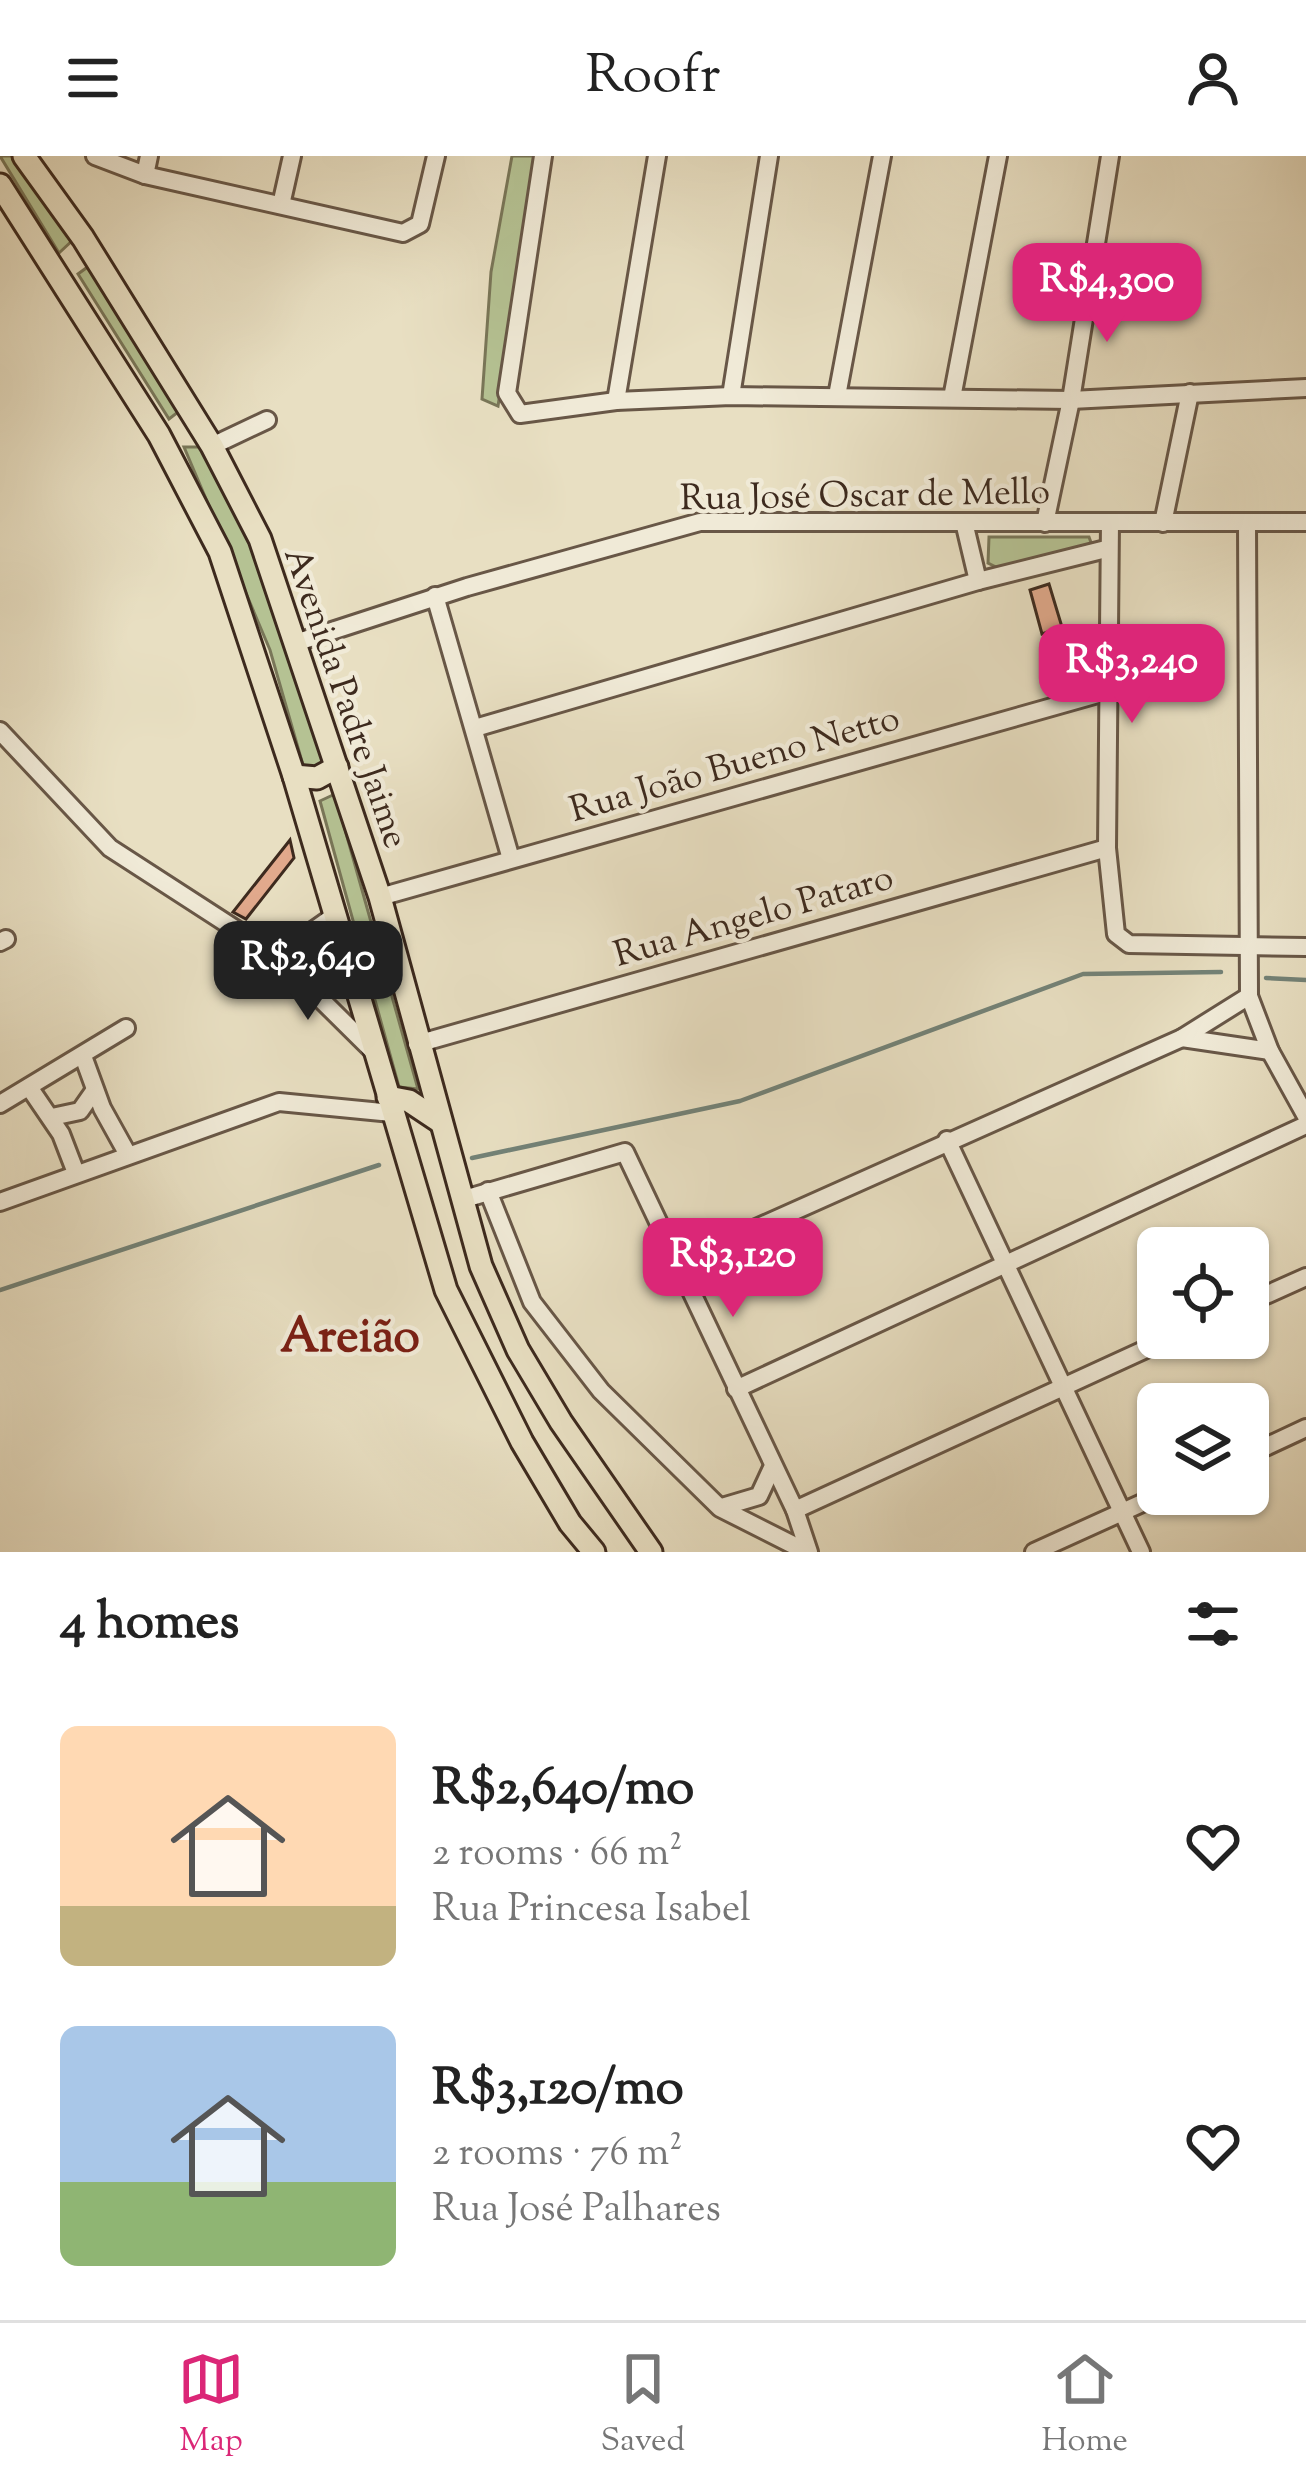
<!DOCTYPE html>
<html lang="en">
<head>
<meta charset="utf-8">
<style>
	:root { --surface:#fff; --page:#f6f6f6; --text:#222; --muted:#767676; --line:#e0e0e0; --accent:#db2777 }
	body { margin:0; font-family:"Sorts Mill Goudy",serif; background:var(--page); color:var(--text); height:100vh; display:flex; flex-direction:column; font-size:45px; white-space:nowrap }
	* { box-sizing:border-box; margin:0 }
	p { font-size:39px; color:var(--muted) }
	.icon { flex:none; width:66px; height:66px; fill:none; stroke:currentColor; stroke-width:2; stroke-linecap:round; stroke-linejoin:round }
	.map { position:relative; height:1396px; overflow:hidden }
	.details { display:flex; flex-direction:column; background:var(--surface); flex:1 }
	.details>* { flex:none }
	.fabs { position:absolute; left:1137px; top:1071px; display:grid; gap:24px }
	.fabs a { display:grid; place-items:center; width:132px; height:132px; border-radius:18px; background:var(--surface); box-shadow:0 3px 9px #0004; font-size:60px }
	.price { position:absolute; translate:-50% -102px; padding:0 27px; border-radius:24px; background:var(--accent); color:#fff; font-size:39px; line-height:78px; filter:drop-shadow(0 3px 6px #0008) }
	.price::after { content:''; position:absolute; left:50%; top:72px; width:36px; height:27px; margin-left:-18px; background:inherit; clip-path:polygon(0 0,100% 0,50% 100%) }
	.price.active { background:#222; color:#fff }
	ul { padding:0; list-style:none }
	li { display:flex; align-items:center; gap:36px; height:300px; padding:0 60px }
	li span { display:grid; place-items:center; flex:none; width:336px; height:240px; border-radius:18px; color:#555 }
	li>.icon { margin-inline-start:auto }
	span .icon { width:144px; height:144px; fill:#fffc; stroke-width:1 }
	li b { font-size:51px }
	h2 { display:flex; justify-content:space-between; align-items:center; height:144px; padding:0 60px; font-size:51px }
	header { display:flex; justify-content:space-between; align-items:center; height:156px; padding:0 60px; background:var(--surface); font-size:54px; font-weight:600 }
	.tab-bar { display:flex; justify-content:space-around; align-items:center; height:168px; border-top:3px solid var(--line); background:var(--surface); font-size:33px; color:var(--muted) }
	.tab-bar a { display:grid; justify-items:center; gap:6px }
	.tab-bar .active { color:var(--accent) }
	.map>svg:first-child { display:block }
	.green { fill:#b5c293; stroke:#797658; stroke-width:3 }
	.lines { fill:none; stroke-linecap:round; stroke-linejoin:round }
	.stream { stroke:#738277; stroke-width:4.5 }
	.building { fill:#e1a98c; stroke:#3d2a1e; stroke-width:3 }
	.minor-casing { stroke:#685747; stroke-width:22 }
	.major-casing { stroke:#3d2a1e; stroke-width:27 }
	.minor { stroke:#f0ead7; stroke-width:16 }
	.major { stroke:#e8dfc2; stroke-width:21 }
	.labels { text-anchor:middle; stroke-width:9; stroke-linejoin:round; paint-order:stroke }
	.street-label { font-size:36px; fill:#3d2a1e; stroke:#f0ead7 }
	.district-label { font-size:48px; font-weight:bold; fill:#7a1f14; stroke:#f0ead7 }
</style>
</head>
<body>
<header><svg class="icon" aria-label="menu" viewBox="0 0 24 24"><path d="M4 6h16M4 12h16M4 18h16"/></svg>Roofr<svg class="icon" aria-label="person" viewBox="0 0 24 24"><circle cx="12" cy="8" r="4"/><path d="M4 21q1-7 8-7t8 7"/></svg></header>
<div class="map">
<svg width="1306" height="1396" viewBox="0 0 1306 1396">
	<rect width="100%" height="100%" fill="#e8dfc2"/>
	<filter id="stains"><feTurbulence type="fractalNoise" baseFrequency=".00167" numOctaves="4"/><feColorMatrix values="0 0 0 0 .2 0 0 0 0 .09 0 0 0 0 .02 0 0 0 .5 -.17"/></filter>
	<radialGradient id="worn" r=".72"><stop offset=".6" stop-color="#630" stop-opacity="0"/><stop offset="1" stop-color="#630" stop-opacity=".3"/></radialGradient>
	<g class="green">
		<path d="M0 0H19L75 82 59 97Z"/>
		<path d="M512 0H537L498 250 482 243 491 116Z"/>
		<path d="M89 110 182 253 169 263 78 118Z"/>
		<path d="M184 291H200L252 383 330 608 305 616 270 494Z"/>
		<path d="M989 381H1089L1093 392 998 412 988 407Z"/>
		<path d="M335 638 418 933 399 931 320 645Z"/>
	</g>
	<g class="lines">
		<g class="stream">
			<path d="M1266 822 1306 824"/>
			<path d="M472 1002 740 945 1083 818 1221 816"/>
			<path d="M0 1134 379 1009"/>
		</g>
	</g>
	<g class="building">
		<path d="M1049 428 1062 471 1042 478 1030 434Z"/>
		<path d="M290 684 294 702 246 763 233 756Z"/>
	</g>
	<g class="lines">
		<g class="minor-casing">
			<g id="minor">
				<path d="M95 0 145 19 403 77 420 68 436 0"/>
				<path d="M543 0 507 237 520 258 616 245 731 240 1071 244 1306 232"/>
				<path d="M145 19 149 0"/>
				<path d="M281 49 292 0"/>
				<path d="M731 240 769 0"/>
				<path d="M837 240 882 0"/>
				<path d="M952 242 998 0"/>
				<path d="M616 245 657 0"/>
				<path d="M212 290 267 264"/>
				<path d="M964 366 978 425"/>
				<path d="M1110 366 1107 692 1116 778 1129 788 1306 791"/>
				<path d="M1247 366 1249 840 1270 895 1306 960"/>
				<path d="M1045 367 1071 244 1110 0"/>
				<path d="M1163 367 1190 237"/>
				<path d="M435 440 511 703"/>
				<path d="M298 486 467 431 700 366H1306"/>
				<path d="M475 572 978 425 1106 393"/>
				<path d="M0 575 110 692 277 800 375 897"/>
				<path d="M380 741 1105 536"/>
				<path d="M0 786 6 783"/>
				<path d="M277 800 334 760"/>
				<path d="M1182 882 1270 895"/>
				<path d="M417 888 1107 692"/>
				<path d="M83 900 102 952 127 997"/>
				<path d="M29 931 61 978 76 1017"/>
				<path d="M0 948 126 872"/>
				<path d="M52 961 80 955 94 935"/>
				<path d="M947 984 1141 1396"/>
				<path d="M488 1035 532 1146 601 1235 720 1352 807 1396"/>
				<path d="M461 1044 625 996 795 1354 809 1396"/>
				<path d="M0 1046 279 946 392 957"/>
				<path d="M678 1107 1182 882 1249 840"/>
				<path d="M1248 1147 1306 1121"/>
				<path d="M736 1233 1306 969"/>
				<path d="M1248 1299 1306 1272"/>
				<path d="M722 1351 759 1340 772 1312"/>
				<path d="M795 1354 1170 1182"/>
				<path d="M1034 1396 1162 1338"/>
			</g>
		</g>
		<g class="major-casing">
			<g id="major">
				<path d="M24 0 83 82 212 290 260 383 380 741 481 1110 518 1194 561 1266 651 1396"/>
				<path d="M0 29 159 279 220 396 294 620 446 1134 522 1286 570 1367 594 1396"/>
				<path d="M294 620 317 622 337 611"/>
				<path d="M388 941 409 945 439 965"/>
			</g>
		</g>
		<use href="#minor" class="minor"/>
		<use href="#major" class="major"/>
	</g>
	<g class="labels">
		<g class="street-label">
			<text transform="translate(865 337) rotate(-1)" y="13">Rua José Oscar de Mello</text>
			<text transform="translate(348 541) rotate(71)" y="13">Avenida Padre Jaime</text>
			<text transform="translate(734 606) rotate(-16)" y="13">Rua João Bueno Netto</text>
			<text transform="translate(753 758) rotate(-16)" y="13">Rua Angelo Pataro</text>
		</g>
		<g class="district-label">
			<text x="350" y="1195">Areião</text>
		</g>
	</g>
	<rect width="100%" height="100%" filter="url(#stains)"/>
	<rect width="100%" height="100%" fill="url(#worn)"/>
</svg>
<div class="fabs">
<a><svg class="icon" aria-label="locate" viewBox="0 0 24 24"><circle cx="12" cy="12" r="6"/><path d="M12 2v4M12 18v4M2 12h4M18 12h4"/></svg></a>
<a><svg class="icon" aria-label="layers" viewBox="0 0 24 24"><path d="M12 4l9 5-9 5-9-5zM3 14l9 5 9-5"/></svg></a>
</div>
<b class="price" style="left:1107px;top:189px">R$4,300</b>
<b class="price" style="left:1132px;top:570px">R$3,240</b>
<b class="price active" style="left:308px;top:867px">R$2,640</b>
<b class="price" style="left:733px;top:1164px">R$3,120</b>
</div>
<section class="details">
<h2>4 homes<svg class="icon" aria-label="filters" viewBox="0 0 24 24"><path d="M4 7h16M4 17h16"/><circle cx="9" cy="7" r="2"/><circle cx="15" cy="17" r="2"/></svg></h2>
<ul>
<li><span style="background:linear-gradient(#ffd9b3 75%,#c2b280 0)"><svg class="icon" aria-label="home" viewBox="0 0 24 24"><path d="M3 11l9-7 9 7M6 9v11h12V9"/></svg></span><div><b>R$2,640/mo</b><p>2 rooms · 66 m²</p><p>Rua Princesa Isabel</p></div><svg class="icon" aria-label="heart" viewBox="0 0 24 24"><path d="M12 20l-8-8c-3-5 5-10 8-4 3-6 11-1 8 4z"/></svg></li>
<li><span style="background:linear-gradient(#a9c7e8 65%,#8fb573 0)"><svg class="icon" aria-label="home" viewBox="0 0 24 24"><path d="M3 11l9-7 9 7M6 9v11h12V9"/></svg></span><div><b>R$3,120/mo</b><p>2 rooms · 76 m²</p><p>Rua José Palhares</p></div><svg class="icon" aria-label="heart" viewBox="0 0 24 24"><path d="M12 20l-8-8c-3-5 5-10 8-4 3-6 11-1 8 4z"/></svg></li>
</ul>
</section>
<nav class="tab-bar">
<a class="active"><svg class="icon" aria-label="map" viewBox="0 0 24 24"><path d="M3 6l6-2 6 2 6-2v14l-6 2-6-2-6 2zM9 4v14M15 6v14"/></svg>Map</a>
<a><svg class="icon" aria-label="saved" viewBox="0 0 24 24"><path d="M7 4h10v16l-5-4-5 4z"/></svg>Saved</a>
<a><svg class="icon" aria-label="home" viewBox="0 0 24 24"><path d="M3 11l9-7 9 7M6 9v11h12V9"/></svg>Home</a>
</nav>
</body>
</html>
